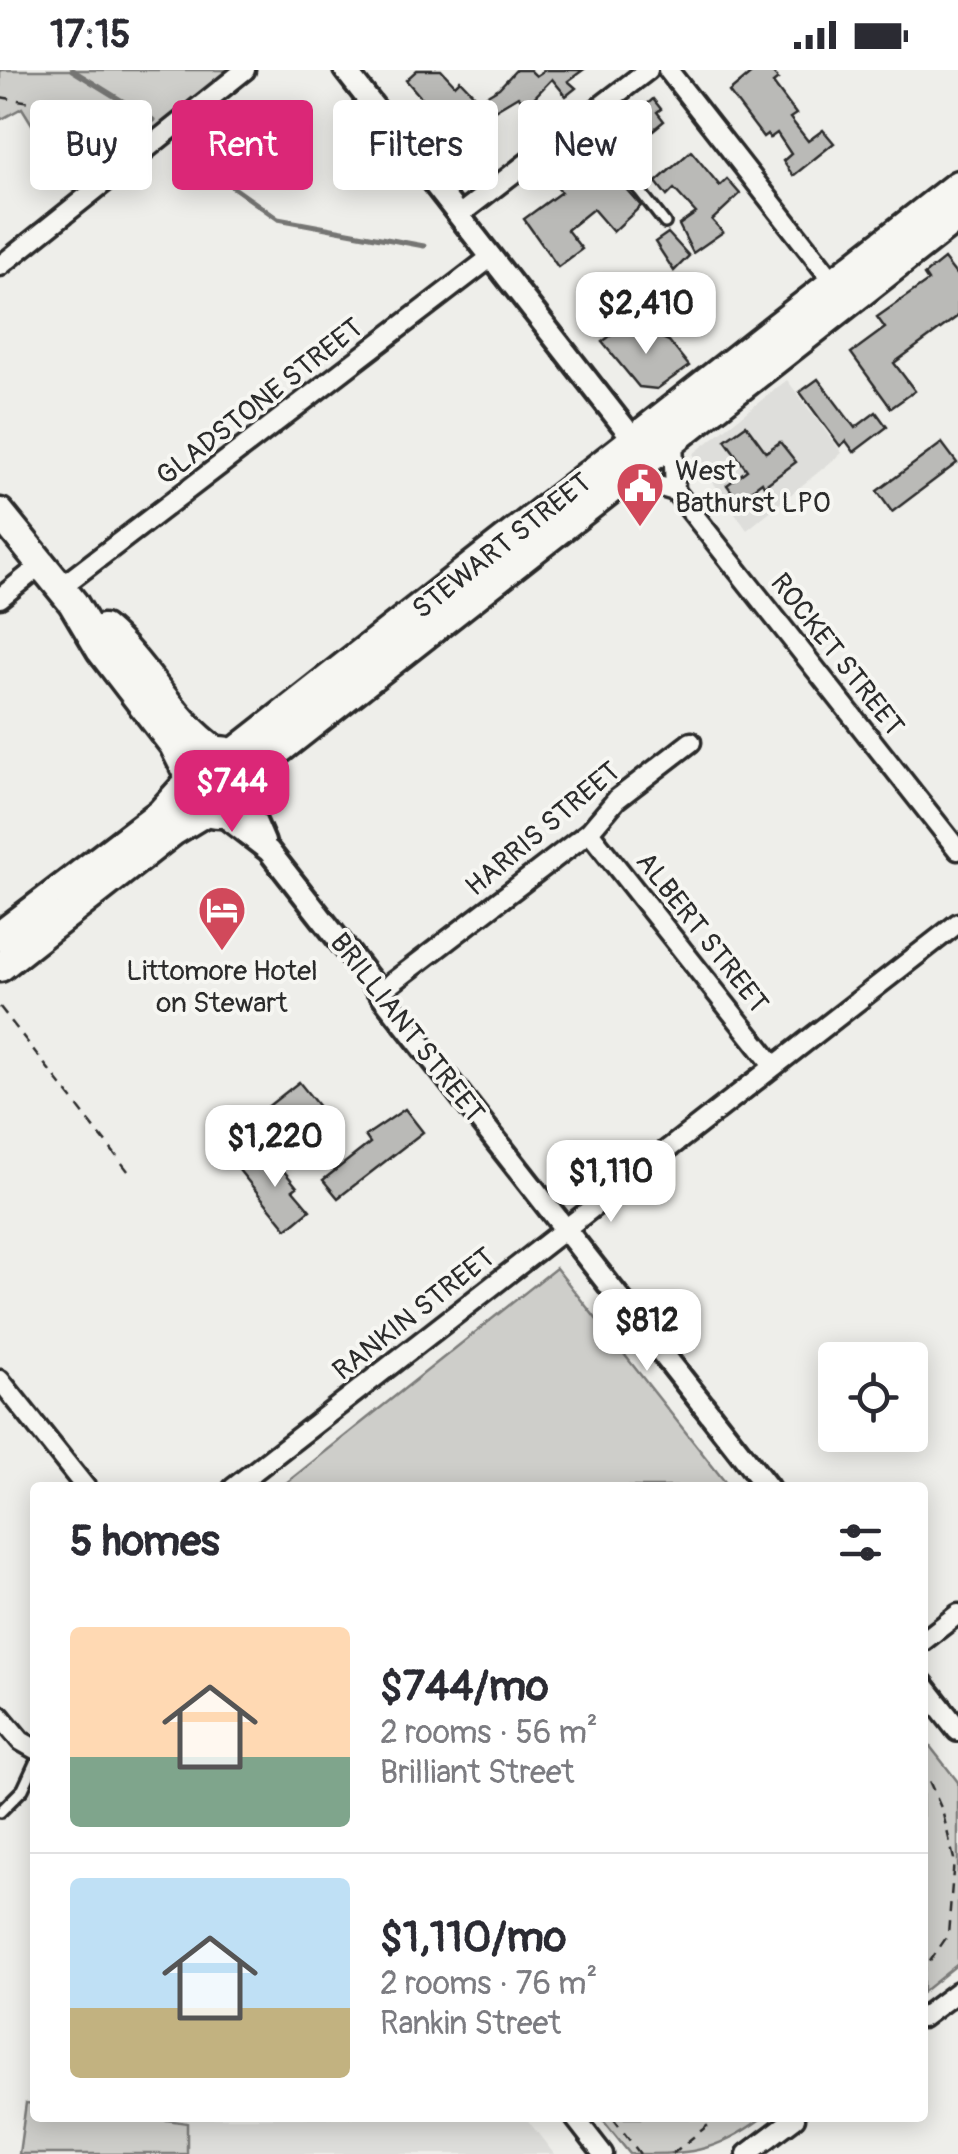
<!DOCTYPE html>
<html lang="en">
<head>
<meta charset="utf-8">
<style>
	:root { --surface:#fff; --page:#f2f2f3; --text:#2b2b33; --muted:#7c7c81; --line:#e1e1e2; --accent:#db2777 }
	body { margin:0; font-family:Pangolin,sans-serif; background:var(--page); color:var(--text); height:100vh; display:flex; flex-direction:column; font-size:38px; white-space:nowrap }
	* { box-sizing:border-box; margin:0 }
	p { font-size:32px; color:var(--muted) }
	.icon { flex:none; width:55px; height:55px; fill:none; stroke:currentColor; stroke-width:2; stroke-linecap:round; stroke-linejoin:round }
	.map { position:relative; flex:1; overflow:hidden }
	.sheet { position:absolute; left:30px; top:1412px; width:898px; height:640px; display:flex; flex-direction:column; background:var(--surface); border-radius:10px; box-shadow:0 5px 25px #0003 }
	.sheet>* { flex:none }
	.banner { position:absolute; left:30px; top:30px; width:900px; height:90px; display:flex; gap:20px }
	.controls { position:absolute; left:818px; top:1272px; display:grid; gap:20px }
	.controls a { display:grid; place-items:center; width:110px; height:110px; border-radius:10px; background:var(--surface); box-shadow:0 5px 25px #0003; font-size:50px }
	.price { position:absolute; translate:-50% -85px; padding:0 22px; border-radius:20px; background:#fff; color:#222; font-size:32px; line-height:65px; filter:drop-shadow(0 2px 5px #0008) }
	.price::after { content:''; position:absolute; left:50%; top:60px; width:30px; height:22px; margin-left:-15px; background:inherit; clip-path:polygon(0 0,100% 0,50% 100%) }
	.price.active { background:var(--accent); color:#fff }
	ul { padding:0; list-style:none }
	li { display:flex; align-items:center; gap:30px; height:250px; padding:0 40px }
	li+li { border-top:2px solid var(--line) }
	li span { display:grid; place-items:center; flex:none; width:280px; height:200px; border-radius:10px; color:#555 }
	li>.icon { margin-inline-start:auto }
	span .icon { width:120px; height:120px; fill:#fffc; stroke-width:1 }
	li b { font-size:42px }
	h2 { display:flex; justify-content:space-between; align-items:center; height:120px; padding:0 40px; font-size:42px }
	.tag { padding:0 35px; border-radius:10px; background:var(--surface); box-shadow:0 5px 25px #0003; font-size:35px; line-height:90px }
	.tag.active { background:var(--accent); color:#fff }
	.status { display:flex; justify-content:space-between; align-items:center; height:70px; padding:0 50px; background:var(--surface); direction:ltr }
	.status svg { height:28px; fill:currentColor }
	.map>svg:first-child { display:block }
	.built { fill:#dededb }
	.green { fill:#cececa; stroke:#7c7c7a; stroke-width:2.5 }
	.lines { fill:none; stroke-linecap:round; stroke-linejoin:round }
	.stream { stroke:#757573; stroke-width:5 }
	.building { fill:#babab7; stroke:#2b2b2b; stroke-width:2.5 }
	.service-casing { stroke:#2b2b2b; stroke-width:16 }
	.minor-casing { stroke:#2b2b2b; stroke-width:25 }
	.tertiary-casing { stroke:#2b2b2b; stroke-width:28 }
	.trunk-casing { stroke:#2b2b2b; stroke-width:35 }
	.path { stroke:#2b2b2b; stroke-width:2.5; stroke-dasharray:10 8; stroke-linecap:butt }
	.service { stroke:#f6f6f2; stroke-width:9 }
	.minor { stroke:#f6f6f2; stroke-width:18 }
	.tertiary { stroke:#f6f6f2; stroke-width:20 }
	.trunk { stroke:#f6f6f2; stroke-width:28 }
	.labels { text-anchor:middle; stroke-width:8; stroke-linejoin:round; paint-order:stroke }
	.street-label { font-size:28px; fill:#2b2b2b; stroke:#f6f6f2 }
	.poi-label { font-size:28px; fill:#2b2b2b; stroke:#f6f6f2; text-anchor:start }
</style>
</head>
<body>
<div class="status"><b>17:15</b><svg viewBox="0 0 49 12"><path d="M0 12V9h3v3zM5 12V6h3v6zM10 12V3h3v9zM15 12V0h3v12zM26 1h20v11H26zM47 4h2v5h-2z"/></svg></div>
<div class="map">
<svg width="958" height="2084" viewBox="0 0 958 2084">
	<rect width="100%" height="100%" fill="#eeeeea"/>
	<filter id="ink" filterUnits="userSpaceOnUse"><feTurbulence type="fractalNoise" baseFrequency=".01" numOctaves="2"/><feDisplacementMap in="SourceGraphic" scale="20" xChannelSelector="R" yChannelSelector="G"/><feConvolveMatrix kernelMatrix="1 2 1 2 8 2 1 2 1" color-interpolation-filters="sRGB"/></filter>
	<g filter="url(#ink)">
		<g class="built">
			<path d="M787 310 842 383 747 460 693 384Z"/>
			<path d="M154 2048H526L554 2084H187V2053Z"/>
		</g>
		<g class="green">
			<path d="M0 0H229L235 9 81 134 22 38 0 50Z"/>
			<path d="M556 1198 729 1417H281Z"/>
			<path d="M922 1666 958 1712V1894L923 1922Z"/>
			<path d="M26 2033 35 2034V2048H154L187 2053V2084H19Z"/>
			<path d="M601 2048H762C713 2084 688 2084 630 2084Z"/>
		</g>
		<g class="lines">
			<g class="stream">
				<path d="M72 0 153 50"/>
				<path d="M185 83 278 149 424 176"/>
			</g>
		</g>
		<g class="building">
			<path d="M417 0H441L455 15 460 10 479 30 499 18 516 0H530L536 6 545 0H583L568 11 576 18 566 26 552 9 527 35 518 26 478 50 494 70 474 87 448 56 443 60 426 41 430 38 406 10Z"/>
			<path d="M755 0H770L778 9 773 13 796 44 790 48 808 71 823 60 834 73 793 106 783 91 791 84 777 63 770 68 767 64 763 67 729 22Z"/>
			<path d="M653 29 661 39 657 42 664 51 631 78 622 67 632 59 627 52Z"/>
			<path d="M691 81 720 116 727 109 740 124 712 150 723 162 693 183 679 155 696 143 674 119 667 126 656 112Z"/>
			<path d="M595 84 641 136 613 162 593 139 567 160 582 179 558 197 524 149 561 122 556 116Z"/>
			<path d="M668 163 689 186 674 201 655 172Z"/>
			<path d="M944 189 958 207V246L894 293 915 321 891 338 851 283 885 258 877 247 928 211 924 205Z"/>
			<path d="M617 261H646L669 271 689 296 657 319 639 317 602 272Z"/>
			<path d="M818 309 855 358 876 342 887 357 854 382 846 371 840 376 800 322Z"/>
			<path d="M746 355 766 382 780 372 796 392 764 416 762 412 738 430 727 415 747 400 725 370Z"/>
			<path d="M942 373 957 393 892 442 877 421Z"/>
			<path d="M299 1012 320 1038 301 1053 294 1045 262 1071 247 1053Z"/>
			<path d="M405 1039 423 1062 338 1128 323 1110 370 1073 365 1066Z"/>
			<path d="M262 1082 279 1103 283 1100 297 1117 293 1120 310 1140 287 1159 239 1100Z"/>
		</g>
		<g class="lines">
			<g class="service-casing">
				<g id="service">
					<path d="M584 50 665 153"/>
					<path d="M0 1742 23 1719 35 1693"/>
				</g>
			</g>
			<g class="minor-casing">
				<g id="minor">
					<path d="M668 0 840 220"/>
					<path d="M459 145 648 0"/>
					<path d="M0 196 245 0"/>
					<path d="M627 407 675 421 673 370"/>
					<path d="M675 421 958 780"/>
					<path d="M61 517 490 188"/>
					<path d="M0 528 41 495"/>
					<path d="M589 762 774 996"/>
					<path d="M380 922 589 762 617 729 691 672"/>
					<path d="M0 1310 86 1418"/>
					<path d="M233 1418 958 853"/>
					<path d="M922 1572 958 1544"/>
					<path d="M0 1646 21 1671 35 1679"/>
					<path d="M922 1948 958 1921"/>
					<path d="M575 2048 603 2084"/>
					<path d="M747 2084 795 2048"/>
				</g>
			</g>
			<g class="tertiary-casing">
				<g id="tertiary">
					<path d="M345 0 642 380"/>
					<path d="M245 728 264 772"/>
					<path d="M220 743 269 781 768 1418"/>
					<path d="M922 1614 958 1660"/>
				</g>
			</g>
			<g class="trunk-casing">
				<g id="trunk">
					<path d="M0 443 73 533 101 580 174 675 189 705"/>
					<path d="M103 559C147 596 169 649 217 682"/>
					<circle cx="219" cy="712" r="31"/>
					<path d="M232 685 958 115"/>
					<path d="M249 708 267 689 958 146"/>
					<path d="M0 866 161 743 188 713"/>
					<path d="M0 897 173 761 206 741"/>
				</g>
			</g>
			<g class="path">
				<path d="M0 27C53 36 84 38 129 70"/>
				<path d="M0 937 132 1106"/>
				<path d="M922 1695 942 1740 954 1789 948 1865 922 1903"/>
				<path d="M613 2048 640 2084"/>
				<path d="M672 2084 717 2048"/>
			</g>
			<use href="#service" class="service"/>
			<use href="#minor" class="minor"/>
			<use href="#tertiary" class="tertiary"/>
			<use href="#trunk" class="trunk"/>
		</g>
	</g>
	<defs>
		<g id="civic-pin" transform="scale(2.5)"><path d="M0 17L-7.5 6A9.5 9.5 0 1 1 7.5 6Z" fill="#d1495b" stroke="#f6f6f2"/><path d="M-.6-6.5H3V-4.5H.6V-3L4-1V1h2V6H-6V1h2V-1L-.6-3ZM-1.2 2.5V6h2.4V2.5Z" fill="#fff"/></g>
		<g id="hotel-pin" transform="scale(2.5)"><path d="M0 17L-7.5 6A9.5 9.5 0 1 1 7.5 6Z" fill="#d1495b" stroke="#f6f6f2"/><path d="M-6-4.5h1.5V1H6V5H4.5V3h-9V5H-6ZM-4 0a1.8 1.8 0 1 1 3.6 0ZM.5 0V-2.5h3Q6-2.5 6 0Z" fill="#fff"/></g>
	</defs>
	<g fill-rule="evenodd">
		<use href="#civic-pin" x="640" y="416"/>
		<use href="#hotel-pin" x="222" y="840"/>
	</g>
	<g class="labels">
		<g class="street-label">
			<text transform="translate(259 331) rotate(-38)" y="10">GLADSTONE STREET</text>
			<text transform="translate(501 475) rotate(-38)" y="10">STEWART STREET</text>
			<text transform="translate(838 584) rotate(52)" y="10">ROCKET STREET</text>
			<text transform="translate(542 758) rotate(-40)" y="10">HARRIS STREET</text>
			<text transform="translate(703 862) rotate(52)" y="10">ALBERT STREET</text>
			<text transform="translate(408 957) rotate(52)" y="10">BRILLIANT STREET</text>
			<text transform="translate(413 1243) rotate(-38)" y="10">RANKIN STREET</text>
		</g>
		<g class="poi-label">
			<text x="675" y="410">West<tspan x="675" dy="32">Bathurst LPO</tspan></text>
			<text x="222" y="910" text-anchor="middle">Littomore Hotel<tspan x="222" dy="32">on Stewart</tspan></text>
		</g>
	</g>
</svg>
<div class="controls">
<a><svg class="icon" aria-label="locate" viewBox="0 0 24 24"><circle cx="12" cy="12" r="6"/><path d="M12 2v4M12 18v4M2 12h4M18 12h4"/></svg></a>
</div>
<b class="price" style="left:646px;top:287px">$2,410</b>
<b class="price active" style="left:232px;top:765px">$744</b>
<b class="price" style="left:275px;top:1120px">$1,220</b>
<b class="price" style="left:611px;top:1155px">$1,110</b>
<b class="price" style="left:647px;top:1304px">$812</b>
<div class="banner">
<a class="tag">Buy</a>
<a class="tag active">Rent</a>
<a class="tag">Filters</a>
<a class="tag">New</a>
</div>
<section class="sheet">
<h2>5 homes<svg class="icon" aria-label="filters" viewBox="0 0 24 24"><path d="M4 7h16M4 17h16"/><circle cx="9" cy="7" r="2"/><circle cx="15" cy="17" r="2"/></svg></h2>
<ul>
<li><span style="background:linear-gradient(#ffd9b3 65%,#7fa58c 0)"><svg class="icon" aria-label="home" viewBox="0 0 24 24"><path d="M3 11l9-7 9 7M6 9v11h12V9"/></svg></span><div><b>$744/mo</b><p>2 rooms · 56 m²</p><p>Brilliant Street</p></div></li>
<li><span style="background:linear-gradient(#bfe0f5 65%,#c2b280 0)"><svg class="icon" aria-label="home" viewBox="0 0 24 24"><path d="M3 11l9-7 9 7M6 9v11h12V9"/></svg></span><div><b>$1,110/mo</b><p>2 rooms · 76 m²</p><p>Rankin Street</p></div></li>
</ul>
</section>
</div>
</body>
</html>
